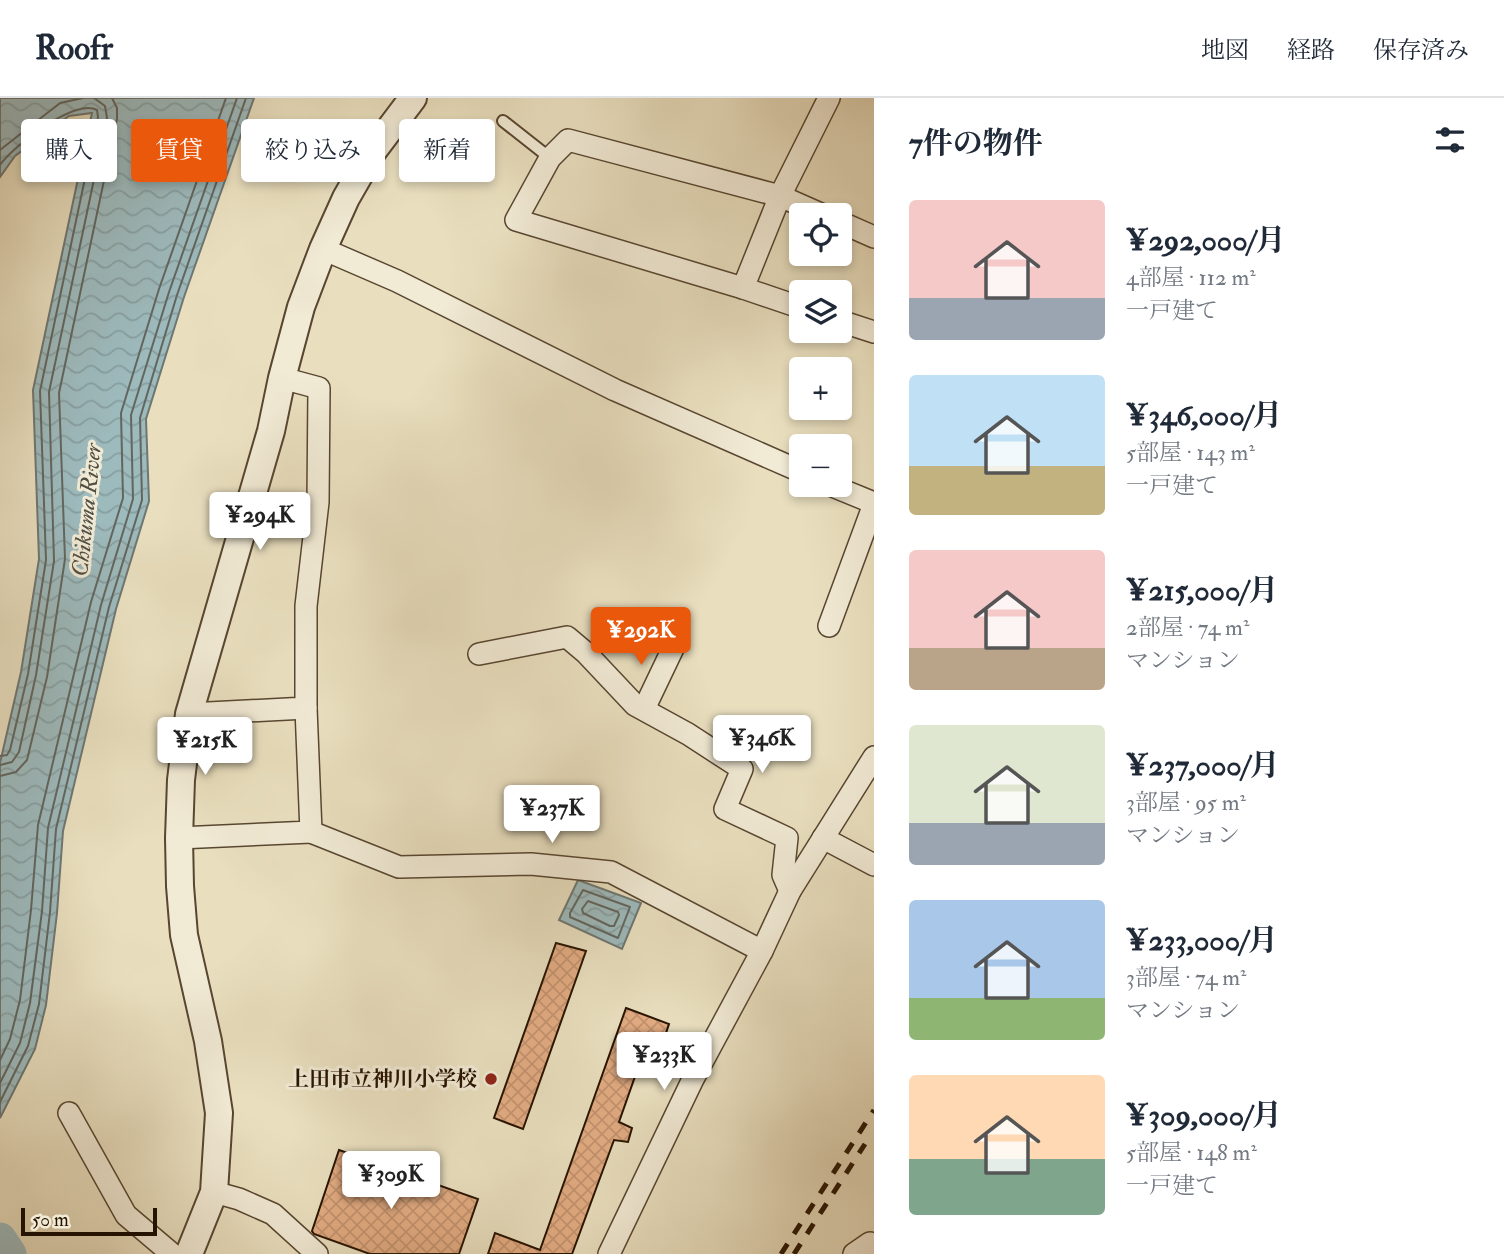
<!DOCTYPE html>
<html lang="ja">
<head>
<meta charset="utf-8">
<style>
	:root { --surface:#fff; --page:#f6f6f7; --text:#1f2937; --muted:#747a83; --line:#e0e1e3; --accent:#ea580c }
	body { margin:0; font-family:"IM FELL Double Pica","Noto Serif JP",serif; background:var(--page); color:var(--text); height:100vh; display:flex; flex-direction:column; font-size:26px; white-space:nowrap }
	* { box-sizing:border-box; margin:0 }
	p { font-size:23px; color:var(--muted) }
	.icon { flex:none; width:38px; height:38px; fill:none; stroke:currentColor; stroke-width:2; stroke-linecap:round; stroke-linejoin:round }
	.map { position:relative; flex:1; overflow:hidden }
	.panel { display:flex; flex-direction:column; background:var(--surface); width:630px }
	.panel>* { flex:none }
	.guide { position:absolute; left:21px; top:21px; width:665px; height:63px; display:flex; gap:14px }
	.controls { position:absolute; left:789px; top:105px; display:grid; gap:14px }
	.controls a { display:grid; place-items:center; width:63px; height:63px; border-radius:7px; background:var(--surface); box-shadow:0 4px 10px #0003; font-size:35px }
	.scale { position:absolute; left:21px; bottom:18px; width:136px; box-sizing:border-box; padding-left:7px; border:4px solid #271301; border-top:0; font-size:19px; line-height:24px; white-space:nowrap; color:#271301; -webkit-text-stroke:5px #f1ead5; paint-order:stroke }
	.price { position:absolute; translate:-50% -60px; padding:0 16px; border-radius:7px; background:#fff; color:#222; font-size:23px; line-height:46px; filter:drop-shadow(0 2px 4px #0008) }
	.price::after { content:''; position:absolute; left:50%; top:42px; width:21px; height:16px; margin-left:-10px; background:inherit; clip-path:polygon(0 0,100% 0,50% 100%) }
	.price.on { background:var(--accent); color:#fff }
	ul { padding:0; list-style:none }
	li { display:flex; align-items:center; gap:21px; height:175px; padding:0 35px }
	li span { display:grid; place-items:center; flex:none; width:196px; height:140px; border-radius:7px; color:#555 }
	li>.icon { margin-inline-start:auto }
	span .icon { width:84px; height:84px; fill:#fffc; stroke-width:1 }
	li b { font-size:30px }
	h2 { display:flex; justify-content:space-between; align-items:center; height:84px; padding:0 35px; font-size:30px }
	.pill { padding:0 24px; border-radius:7px; background:var(--surface); box-shadow:0 4px 10px #0003; font-size:24px; line-height:63px }
	.pill.on { background:var(--accent); color:#fff }
	header { display:flex; align-items:center; gap:42px; box-sizing:border-box; height:98px; padding:0 35px; background:var(--surface); border-bottom:2px solid var(--line) }
	header strong { font-size:33px }
	nav { display:flex; gap:38px; margin-inline-start:auto; font-size:24px }
	main { display:flex; flex:1; min-height:0 }
	.map>svg:first-child { display:block }
	.water { fill:url(#water-waves); stroke:#6e7772; stroke-width:2 }
	.lines { fill:none; stroke-linecap:round; stroke-linejoin:round }
	.shore { stroke:#62665f; stroke-width:2 }
	.river { stroke:#9dbabd; stroke-width:33 }
	.building { fill:url(#building-cross-hatch); stroke:#271301; stroke-width:2 }
	.service-casing { stroke:#584630; stroke-width:14 }
	.minor-casing { stroke:#584630; stroke-width:24 }
	.tertiary-casing { stroke:#584630; stroke-width:30 }
	.service { stroke:#f1ead5; stroke-width:10 }
	.minor { stroke:#f1ead5; stroke-width:21 }
	.tertiary { stroke:#f1ead5; stroke-width:26 }
	.rail { stroke:#271301; stroke-width:5; stroke-dasharray:12 12; stroke-linecap:butt }
	.poi-dot { fill:#8f2418; stroke:#f1ead5; stroke-width:2.5 }
	.labels { text-anchor:middle; stroke-width:6; stroke-linejoin:round; paint-order:stroke }
	.poi-label { font-size:21px; font-weight:bold; fill:#271301; stroke:#f1ead5; text-anchor:end }
	.water-label { font-size:23px; font-style:italic; fill:#504d43; stroke:#f1ead5 }
</style>
</head>
<body>
<header>
<strong>Roofr</strong>
<nav><a>地図</a><a>経路</a><a>保存済み</a></nav>
</header>
<main>
<div class="map">
<svg width="874" height="1156" viewBox="0 0 874 1156">
	<defs>
		<pattern id="water-waves" width="16" height="10" patternUnits="userSpaceOnUse" patternTransform="scale(1.75)"><rect width="16" height="10" fill="#9dbabd"/><path d="M0 5q4-4 8 0t8 0" fill="none" stroke="#879fa1"/></pattern>
		<pattern id="building-cross-hatch" width="8" height="8" patternUnits="userSpaceOnUse" patternTransform="scale(1.75)"><rect width="8" height="8" fill="#e3ac83"/><path d="M0 0l8 8M0 8l8-8" fill="none" stroke="#c3936f"/></pattern>
	</defs>
	<rect width="100%" height="100%" fill="#e9dfbf"/>
	<filter id="stains"><feTurbulence type="fractalNoise" baseFrequency=".00286" numOctaves="4"/><feColorMatrix values="0 0 0 0 .2 0 0 0 0 .09 0 0 0 0 .02 0 0 0 .5 -.17"/></filter>
	<radialGradient id="worn" r=".72"><stop offset=".6" stop-color="#630" stop-opacity="0"/><stop offset="1" stop-color="#630" stop-opacity=".3"/></radialGradient>
	<g class="water">
		<path d="M0 0H254L184 199 146 321 149 403 116 511 63 733 57 815 46 907 35 951 0 1020V665L21 574 39 461 33 292 92 15 69 18 15 58 0 79Z"/>
		<path d="M578 782 641 805 622 851 559 822Z"/>
	</g>
	<g class="lines">
		<g class="shore">
			<path d="M0 52 60 5 83 0"/>
			<path d="M0 67C13 48 75 0 97 12L98 19 40 293 46 462 28 576 10 652 7 657 0 658"/>
			<path d="M0 667 12 664 19 654 36 577 54 463 49 294 107 20 105 8 94 0"/>
			<path d="M0 678 16 674 27 662 47 579 65 461 59 295 117 21V10L112 0"/>
			<path d="M583 792 630 809 618 840 570 819V815Z"/>
			<path d="M588 803 618 814 619 817 614 828H610L583 815 582 811Z"/>
			<path d="M0 962 10 941 20 902 31 812 38 727 91 504 123 400 121 315 159 191 226 0"/>
			<path d="M0 985 20 945 30 905 42 813 48 730 101 507 133 401 131 317 169 194 237 0"/>
			<path d="M0 1004 28 948 39 906 50 814 56 731 109 509 142 402 140 320 177 197 246 0"/>
		</g>
		<path class="river" d="M0 1141 10 1156"/>
	</g>
	<g class="building">
		<path d="M556 845 586 853 523 1031 494 1020Z"/>
		<path d="M626 910 669 926 664 941 650 936 619 1024 632 1030 628 1044 614 1042 572 1156H488L495 1135 540 1152Z"/>
		<path d="M339 1052 478 1101 459 1156H370L314 1136 312 1133Z"/>
	</g>
	<g class="lines">
		<g class="service-casing">
			<path id="service" d="M503 23 550 60"/>
		</g>
		<g class="minor-casing">
			<g id="minor">
				<path d="M840 124 874 139"/>
				<path d="M323 151 397 183 615 292 802 374"/>
				<path d="M743 190 780 98 829 0"/>
				<path d="M802 210 743 190 516 122 550 60 568 42 780 98 823 117"/>
				<path d="M840 223 874 234"/>
				<path d="M830 387 874 405"/>
				<path d="M829 528 874 406"/>
				<path d="M479 556 567 539 586 555 635 607 688 636 742 671 725 711 787 740 783 777 790 793"/>
				<path d="M644 611 676 544"/>
				<path d="M189 616 306 610V508L318 404 319 290 282 280"/>
				<path d="M311 734 399 769 531 766 611 774 762 853"/>
				<path d="M179 740 311 734 306 610"/>
				<path d="M823 740 874 767"/>
				<path d="M69 1015 126 1117 172 1156"/>
				<path d="M214 1094 239 1101 273 1116 317 1156"/>
				<path d="M609 1156 693 981 762 853 790 793 874 659"/>
				<path d="M854 1156 870 1145 874 1146"/>
			</g>
		</g>
		<g class="tertiary-casing">
			<path id="tertiary" d="M189 1156 214 1094 219 1015 208 943 184 837 180 788 179 740 181 682 189 616 271 333 282 280 301 209 323 151 346 100 373 53 413 0"/>
		</g>
		<use href="#service" class="service"/>
		<use href="#minor" class="minor"/>
		<use href="#tertiary" class="tertiary"/>
		<g class="rail">
			<path d="M781 1156 874 1012"/>
			<path d="M794 1156 865 1046"/>
		</g>
	</g>
	<circle class="poi-dot" cx="491" cy="981" r="7"/>
	<g class="labels">
		<g class="poi-label">
			<text x="477" y="988">上田市立神川小学校</text>
		</g>
		<g class="water-label">
			<text transform="translate(86 412) rotate(-84)" y="8">Chikuma River</text>
		</g>
	</g>
	<rect width="100%" height="100%" filter="url(#stains)"/>
	<rect width="100%" height="100%" fill="url(#worn)"/>
</svg>
<div class="controls">
<a><svg class="icon" aria-label="locate" viewBox="0 0 24 24"><circle cx="12" cy="12" r="6"/><path d="M12 2v4M12 18v4M2 12h4M18 12h4"/></svg></a>
<a><svg class="icon" aria-label="layers" viewBox="0 0 24 24"><path d="M12 4l9 5-9 5-9-5zM3 14l9 5 9-5"/></svg></a>
<a>+</a>
<a>−</a>
</div>
<div class="scale">50 m</div>
<b class="price" style="left:260px;top:454px">¥294K</b>
<b class="price on" style="left:641px;top:569px">¥292K</b>
<b class="price" style="left:762px;top:677px">¥346K</b>
<b class="price" style="left:205px;top:679px">¥215K</b>
<b class="price" style="left:552px;top:747px">¥237K</b>
<b class="price" style="left:664px;top:994px">¥233K</b>
<b class="price" style="left:391px;top:1113px">¥309K</b>
<div class="guide">
<a class="pill">購入</a>
<a class="pill on">賃貸</a>
<a class="pill">絞り込み</a>
<a class="pill">新着</a>
</div>
</div>
<section class="panel">
<h2>7件の物件<svg class="icon" aria-label="filters" viewBox="0 0 24 24"><path d="M4 7h16M4 17h16"/><circle cx="9" cy="7" r="2"/><circle cx="15" cy="17" r="2"/></svg></h2>
<ul>
<li><span style="background:linear-gradient(#f6c9c9 70%,#9aa5b1 0)"><svg class="icon" aria-label="home" viewBox="0 0 24 24"><path d="M3 11l9-7 9 7M6 9v11h12V9"/></svg></span><div><b>¥292,000/月</b><p>4部屋 · 112 m²</p><p>一戸建て</p></div></li>
<li><span style="background:linear-gradient(#bfe0f5 65%,#c2b280 0)"><svg class="icon" aria-label="home" viewBox="0 0 24 24"><path d="M3 11l9-7 9 7M6 9v11h12V9"/></svg></span><div><b>¥346,000/月</b><p>5部屋 · 143 m²</p><p>一戸建て</p></div></li>
<li><span style="background:linear-gradient(#f6c9c9 70%,#b9a48a 0)"><svg class="icon" aria-label="home" viewBox="0 0 24 24"><path d="M3 11l9-7 9 7M6 9v11h12V9"/></svg></span><div><b>¥215,000/月</b><p>2部屋 · 74 m²</p><p>マンション</p></div></li>
<li><span style="background:linear-gradient(#dfe7d0 70%,#9aa5b1 0)"><svg class="icon" aria-label="home" viewBox="0 0 24 24"><path d="M3 11l9-7 9 7M6 9v11h12V9"/></svg></span><div><b>¥237,000/月</b><p>3部屋 · 95 m²</p><p>マンション</p></div></li>
<li><span style="background:linear-gradient(#a9c7e8 70%,#8fb573 0)"><svg class="icon" aria-label="home" viewBox="0 0 24 24"><path d="M3 11l9-7 9 7M6 9v11h12V9"/></svg></span><div><b>¥233,000/月</b><p>3部屋 · 74 m²</p><p>マンション</p></div></li>
<li><span style="background:linear-gradient(#ffd9b3 60%,#7fa58c 0)"><svg class="icon" aria-label="home" viewBox="0 0 24 24"><path d="M3 11l9-7 9 7M6 9v11h12V9"/></svg></span><div><b>¥309,000/月</b><p>5部屋 · 148 m²</p><p>一戸建て</p></div></li>
</ul>
</section>
</main>
</body>
</html>
